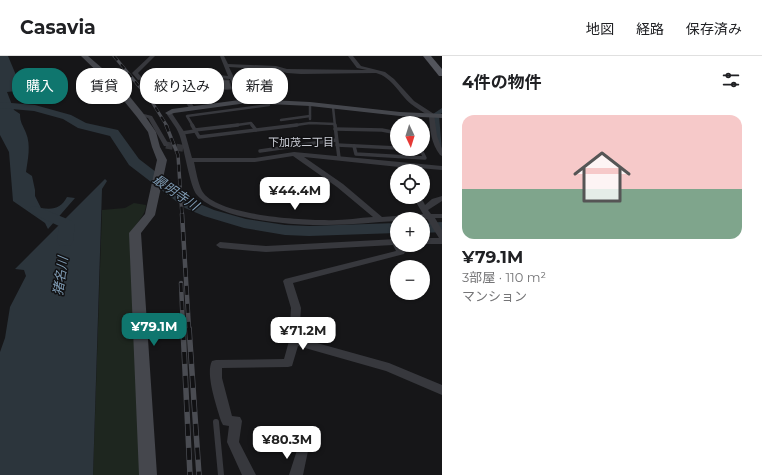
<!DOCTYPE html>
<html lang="ja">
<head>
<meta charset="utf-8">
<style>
	:root { --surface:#fff; --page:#f6f6f6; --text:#202124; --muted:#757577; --line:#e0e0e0; --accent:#0f766e }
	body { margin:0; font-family:Montserrat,"Noto Sans JP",sans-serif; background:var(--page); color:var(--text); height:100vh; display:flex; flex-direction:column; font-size:15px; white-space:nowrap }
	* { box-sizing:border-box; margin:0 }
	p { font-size:13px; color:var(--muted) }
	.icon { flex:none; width:22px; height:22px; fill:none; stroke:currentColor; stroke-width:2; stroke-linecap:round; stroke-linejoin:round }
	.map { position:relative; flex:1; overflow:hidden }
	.drawer { display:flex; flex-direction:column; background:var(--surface); width:320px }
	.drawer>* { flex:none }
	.banner { position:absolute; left:12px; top:12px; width:370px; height:36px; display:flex; gap:8px }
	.needle { width:26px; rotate:176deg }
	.tools { position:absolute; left:390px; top:60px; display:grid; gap:8px }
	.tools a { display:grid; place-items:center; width:40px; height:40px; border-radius:50%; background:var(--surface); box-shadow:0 1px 3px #0004; font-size:20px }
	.price { position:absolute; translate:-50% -34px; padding:0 9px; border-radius:8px; background:#fff; color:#222; font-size:13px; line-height:26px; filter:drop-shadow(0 1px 2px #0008) }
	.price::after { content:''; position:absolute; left:50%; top:24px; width:12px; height:9px; margin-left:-6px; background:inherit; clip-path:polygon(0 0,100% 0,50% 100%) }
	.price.active { background:var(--accent); color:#fff }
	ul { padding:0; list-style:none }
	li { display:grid; align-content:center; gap:8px; height:212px; padding:0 20px }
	li span { display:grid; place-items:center; height:124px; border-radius:12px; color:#555 }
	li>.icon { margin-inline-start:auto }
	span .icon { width:72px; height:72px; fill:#fffc; stroke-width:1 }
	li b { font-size:17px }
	h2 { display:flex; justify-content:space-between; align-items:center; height:48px; padding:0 20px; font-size:17px }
	.pill { padding:0 14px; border-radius:16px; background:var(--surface); box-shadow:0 1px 3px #0004; font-size:14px; line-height:36px }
	.pill.active { background:var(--accent); color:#fff }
	header { display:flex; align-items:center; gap:24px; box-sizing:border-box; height:56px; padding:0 20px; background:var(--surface); border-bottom:1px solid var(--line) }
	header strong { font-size:19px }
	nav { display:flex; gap:22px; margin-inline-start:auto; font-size:14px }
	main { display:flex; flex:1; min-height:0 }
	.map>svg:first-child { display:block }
	.green { fill:#1e261f }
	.water { fill:#2c353c }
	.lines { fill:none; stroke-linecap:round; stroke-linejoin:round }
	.canal { fill:#2c353c; fill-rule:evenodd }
	.river { fill:#2c353c; fill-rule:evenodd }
	.building { fill:#404145; stroke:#303034 }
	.street-tunnel { stroke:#333438; stroke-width:7; stroke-dasharray:7 3.5; stroke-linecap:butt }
	.lane-far2 { stroke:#37383d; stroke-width:2.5 }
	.lane-far1 { stroke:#37383d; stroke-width:3.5 }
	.lane { stroke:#37383d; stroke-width:6 }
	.street { fill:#37383d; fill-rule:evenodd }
	.secondary { fill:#45474d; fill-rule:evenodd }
	.primary { fill:#53555c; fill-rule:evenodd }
	.rail-far3-casing { stroke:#4a4c52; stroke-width:3 }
	.rail-far2-casing { stroke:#4a4c52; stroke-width:3.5 }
	.rail-far1-casing { stroke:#4a4c52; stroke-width:4.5 }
	.rail-casing { stroke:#4a4c52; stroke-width:5.5 }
	.rail-far3 { stroke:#111113; stroke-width:2; stroke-dasharray:5.5; stroke-linecap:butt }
	.rail-far2 { stroke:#111113; stroke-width:2.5; stroke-dasharray:7; stroke-linecap:butt }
	.rail-far1 { stroke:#111113; stroke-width:3; stroke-dasharray:9; stroke-linecap:butt }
	.rail { stroke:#111113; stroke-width:4; stroke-dasharray:12; stroke-linecap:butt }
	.labels { text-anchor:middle; stroke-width:3; stroke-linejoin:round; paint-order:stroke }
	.far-neighbourhood-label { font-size:11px; fill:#c9ccd4; stroke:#111113 }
	.water-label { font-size:13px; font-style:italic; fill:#7f9bb3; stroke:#111113 }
</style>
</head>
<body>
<header>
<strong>Casavia</strong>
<nav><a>地図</a><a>経路</a><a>保存済み</a></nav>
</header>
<main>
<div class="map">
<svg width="442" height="419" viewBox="0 0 442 419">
	<rect width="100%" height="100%" fill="#161618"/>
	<path class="green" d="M134 147 146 149C145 164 131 168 130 184L141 419H93L102 154 125 152Z"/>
	<g class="water">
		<path d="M0 0H8L21 31 34 41 23 43 16 35 7 36 14 54 20 58C20 67 23 69 26 77 31 89 28 103 26 116L32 120 35 134V140L41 152C54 154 61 152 67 141L75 142 48 173 45 167 13 145 9 96 0 79Z"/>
		<path d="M105 123 107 125 102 133 93 419H0V296L5 282 10 251 26 220 24 214 15 213Z"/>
	</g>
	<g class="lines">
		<path class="canal" d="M442 52V57L439 59 442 96C430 91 434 69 433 58Z"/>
		<g class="river">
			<path d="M0 46 35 49 71 59 86 67 118 74 139 103 195 146 214 154 246 163 285 169 309 170 397 167V177L309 180 285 179 244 172 204 160 185 152 129 109 110 80 78 72 63 63 34 55 0 52Z"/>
			<path d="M36 150 72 165 75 168 73 185 71 189 65 190 59 189 57 185 59 170 31 157 29 154 31 151Z"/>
			<path d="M442 166V176L423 177V167Z"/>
		</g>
	</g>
	<g class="building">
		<path d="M217 24H229L232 33 207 35 186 25Z"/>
		<path d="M204 39 209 47 194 48 189 41Z"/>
	</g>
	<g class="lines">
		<path class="street-tunnel" d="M166 89 186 93"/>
		<g class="lane-far2">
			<path d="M310 48V63"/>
			<path d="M333 51 335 70"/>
			<path d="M281 64 310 60"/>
			<path d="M193 70 187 60 269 49V46"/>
			<path d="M230 70 251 67 253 70"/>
			<path d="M289 70 310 67 335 68"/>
		</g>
		<g class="lane-far1">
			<path d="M192 69 199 81 297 69"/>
			<path d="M252 69 256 74"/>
			<path d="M335 69 339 102"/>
			<path d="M335 73 382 74 397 77"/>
			<path d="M195 74 238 69"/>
			<path d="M182 77 195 75"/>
			<path d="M337 89 397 92"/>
			<path d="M354 90 356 98 425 102 421 94"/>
			<path d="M406 93H421"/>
			<path d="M260 95 336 84"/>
		</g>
		<path class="lane" d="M216 366 221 419"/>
		<g class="street">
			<path d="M150 0H155L138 17 143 23 138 24 132 17Z"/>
			<path d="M220 0H224L228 8 276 10 287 13 367 14 357 12 348 0H353L361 10 385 16 394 23 414 45 434 58 437 80 442 93V100L440 99C431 87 430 75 429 60 423 56 416 52 411 48 399 38 392 21 376 17L301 18 287 17 276 14 229 11 245 45 244 46 239 45 230 23 217 22 178 24 176 25 195 52 190 53 170 24C180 16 216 18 228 20Z"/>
			<path d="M169 55 171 56 185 77 192 102H255L294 96 442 110V114L407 111 409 115H401L399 111 304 101 343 128 382 161 423 158 413 141H421L425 149 432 143 442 140V145L428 154 431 158H442V162H435L442 174V188H423V182H441H439L427 163H397V165C374 166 351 169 327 169 294 170 219 164 197 139 190 132 184 90 179 78 176 70 170 64 166 57ZM293 100 337 131 373 161C357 162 341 165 325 164 298 164 216 159 202 135 198 127 196 115 194 106H255Z"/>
			<path d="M140 57 152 60 169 89 168 90H164L148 62 138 60 137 59Z"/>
			<path d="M397 183V189H401L405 196 404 198 293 227 301 252 299 282 389 307 442 329V339L386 315 298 290 292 310 288 311 222 312V322L232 360 240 361 242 365 239 386 256 419H242L227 386 229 370 223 369 221 365C217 351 205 318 212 305L216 304 284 303 289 285 291 252 283 225 285 223 396 195 393 189 266 196 220 192 216 189 220 186 266 190Z"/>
			<path d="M302 389 306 391 308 395 303 419H289L298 391Z"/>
		</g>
		<g class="secondary">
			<path d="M81 0H88L117 25 143 57 156 76 160 91 167 104 155 159 141 177 157 419H139L129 177 145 158 157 104 152 91 148 76 137 61 111 29Z"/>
			<path d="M247 43 310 46 400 56 442 58V62L400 60 310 50 247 47 174 57 169 59 165 57 172 53Z"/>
		</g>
		<path class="primary" d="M423 0H431L442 13V20H439Z"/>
		<g class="rail-far3-casing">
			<path id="rail-far3" d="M114 0 152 46 167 70"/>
		</g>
		<g class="rail-far2-casing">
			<path id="rail-far2" d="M166 69 178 99 182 159"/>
		</g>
		<g class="rail-far1-casing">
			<g id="rail-far1">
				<path d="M182 158 189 273"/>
				<path d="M181 227 183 273"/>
			</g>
		</g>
		<g class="rail-casing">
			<g id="rail">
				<path d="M183 272 190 419"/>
				<path d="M189 272 199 419"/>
			</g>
		</g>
		<use href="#rail-far3" class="rail-far3"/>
		<use href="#rail-far2" class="rail-far2"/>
		<use href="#rail-far1" class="rail-far1"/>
		<use href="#rail" class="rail"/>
	</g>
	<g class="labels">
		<g class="far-neighbourhood-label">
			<text x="301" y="90">下加茂二丁目</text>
		</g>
		<g class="water-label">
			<text transform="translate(176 136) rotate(34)" y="5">最明寺川</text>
			<text transform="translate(60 220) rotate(-82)" y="5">猪名川</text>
		</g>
	</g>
</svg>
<div class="tools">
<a><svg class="needle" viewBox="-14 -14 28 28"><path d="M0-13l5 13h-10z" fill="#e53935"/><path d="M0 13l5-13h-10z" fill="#757577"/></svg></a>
<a><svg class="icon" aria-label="locate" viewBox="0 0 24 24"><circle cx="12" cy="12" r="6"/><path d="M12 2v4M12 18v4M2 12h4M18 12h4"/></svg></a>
<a>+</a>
<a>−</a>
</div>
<b class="price" style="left:295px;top:155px">¥44.4M</b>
<b class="price active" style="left:154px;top:291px">¥79.1M</b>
<b class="price" style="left:303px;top:295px">¥71.2M</b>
<b class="price" style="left:287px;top:404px">¥80.3M</b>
<div class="banner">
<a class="pill active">購入</a>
<a class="pill">賃貸</a>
<a class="pill">絞り込み</a>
<a class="pill">新着</a>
</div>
</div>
<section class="drawer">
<h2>4件の物件<svg class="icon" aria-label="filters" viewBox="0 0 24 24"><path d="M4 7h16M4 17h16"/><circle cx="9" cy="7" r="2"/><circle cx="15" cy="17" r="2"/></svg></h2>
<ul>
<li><span style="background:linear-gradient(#f6c9c9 60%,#7fa58c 0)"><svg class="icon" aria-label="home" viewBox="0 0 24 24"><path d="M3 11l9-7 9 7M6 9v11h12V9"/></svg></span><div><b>¥79.1M</b><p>3部屋 · 110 m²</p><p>マンション</p></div></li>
</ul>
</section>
</main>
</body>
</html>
